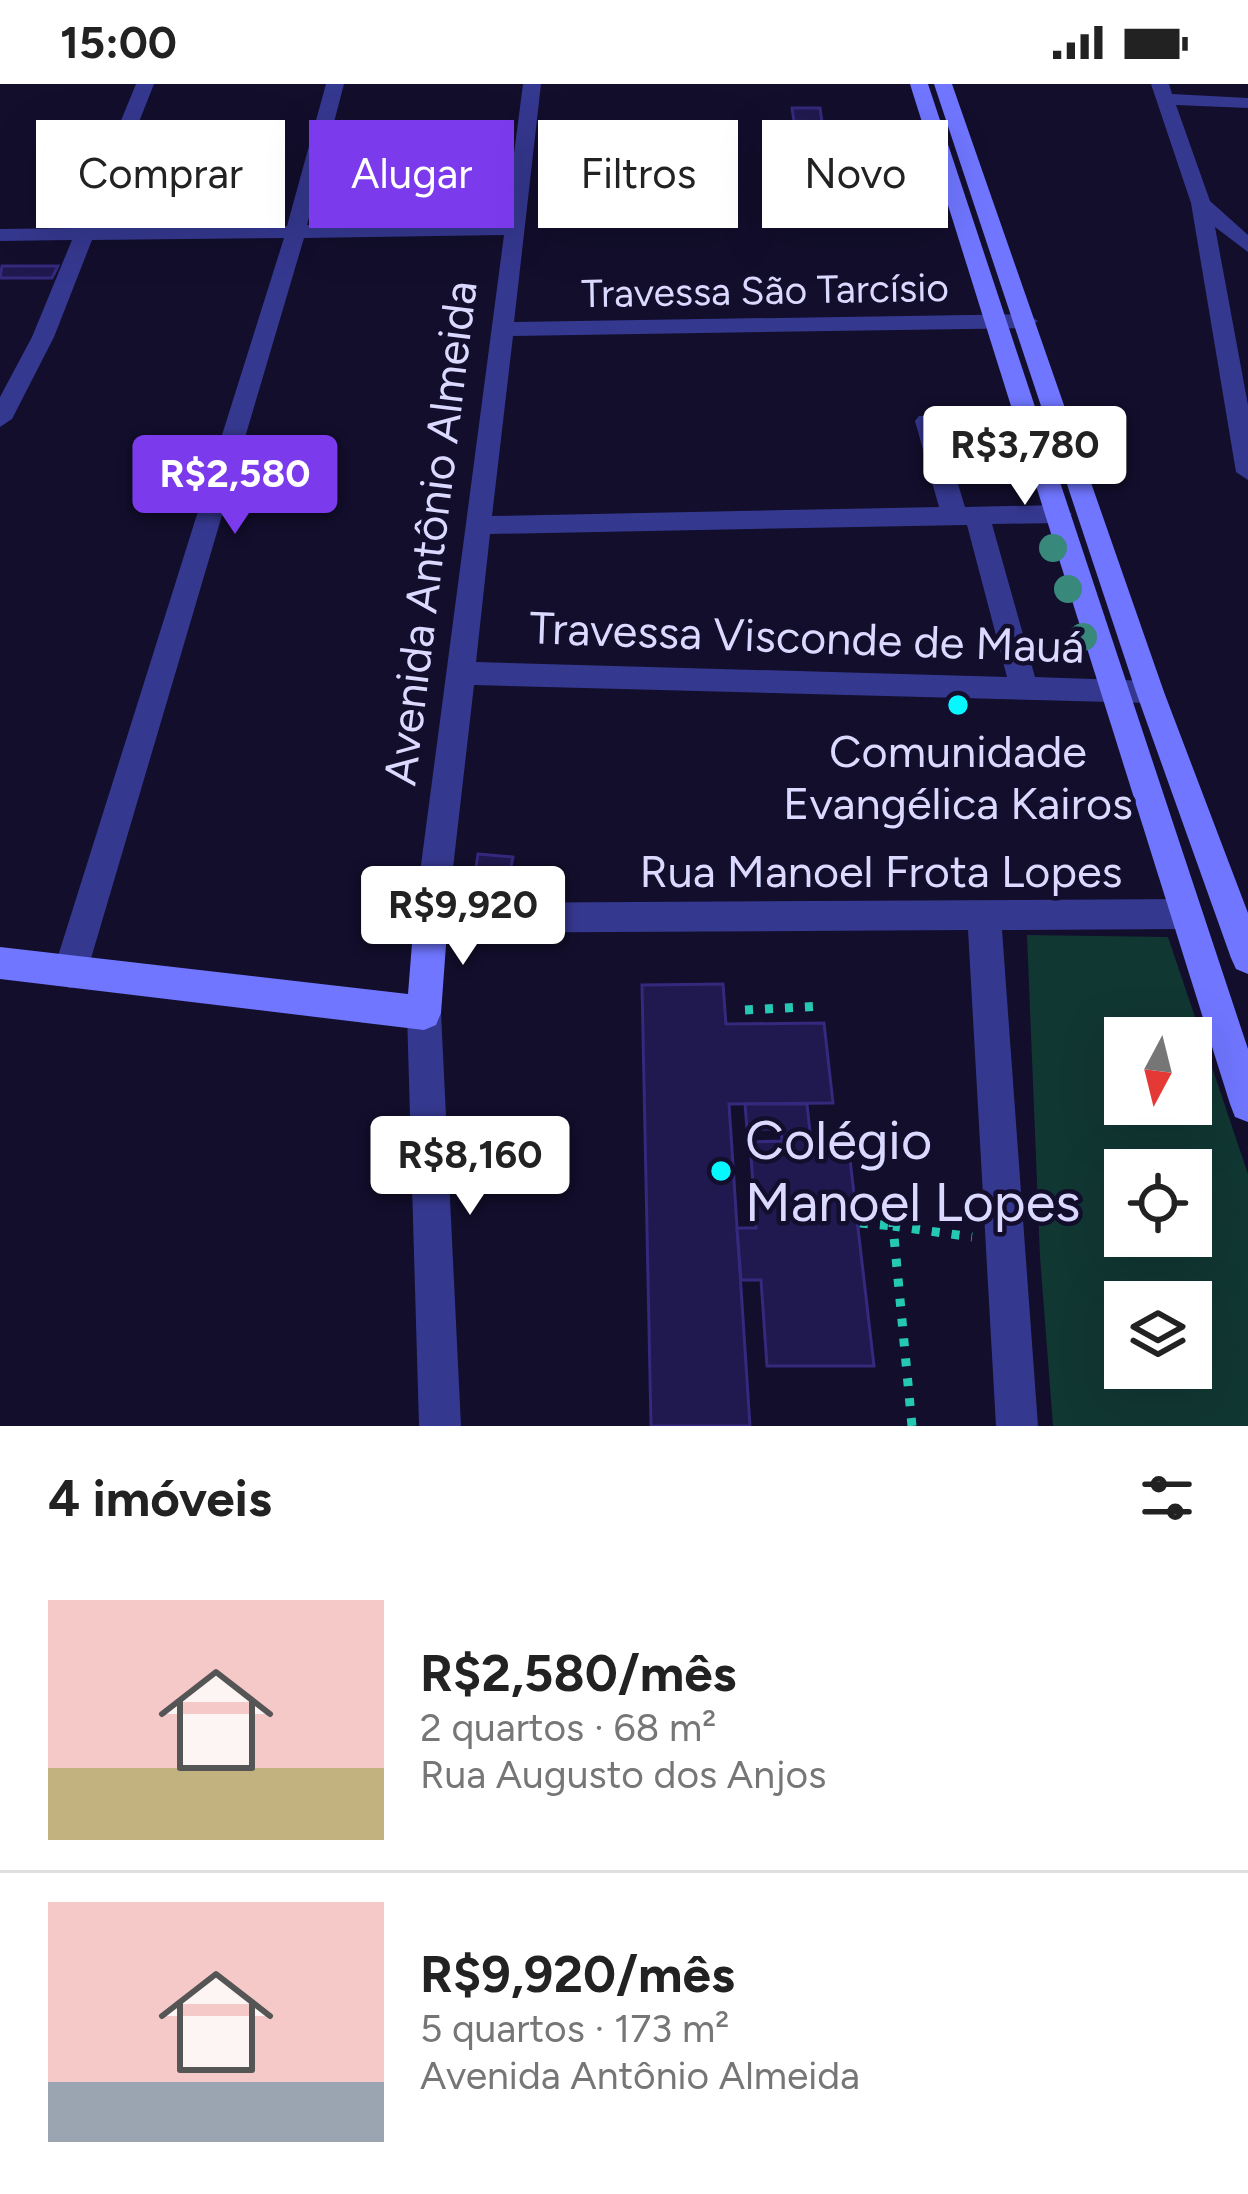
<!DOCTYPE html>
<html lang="pt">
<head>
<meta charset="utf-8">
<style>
	:root { --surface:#fff; --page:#f2f2f2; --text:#222; --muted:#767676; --line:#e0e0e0; --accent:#7c3aed }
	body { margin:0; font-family:Figtree,sans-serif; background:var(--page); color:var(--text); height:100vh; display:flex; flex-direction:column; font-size:45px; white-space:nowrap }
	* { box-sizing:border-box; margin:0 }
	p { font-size:39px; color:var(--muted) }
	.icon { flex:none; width:66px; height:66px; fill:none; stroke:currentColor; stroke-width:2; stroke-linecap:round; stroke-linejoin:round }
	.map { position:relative; height:1342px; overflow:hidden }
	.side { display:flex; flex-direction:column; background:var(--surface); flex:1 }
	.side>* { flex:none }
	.hud { position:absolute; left:36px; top:36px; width:1176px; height:108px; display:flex; gap:24px }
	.needle { width:78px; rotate:187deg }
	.buttons { position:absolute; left:1104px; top:933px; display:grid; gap:24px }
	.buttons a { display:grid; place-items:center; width:108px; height:108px; border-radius:0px; background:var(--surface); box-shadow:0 12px 48px #0002; font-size:60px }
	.price { position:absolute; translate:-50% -102px; padding:0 27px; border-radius:12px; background:#fff; color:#222; font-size:39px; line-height:78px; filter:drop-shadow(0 3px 6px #0008) }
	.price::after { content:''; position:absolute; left:50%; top:72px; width:36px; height:27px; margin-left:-18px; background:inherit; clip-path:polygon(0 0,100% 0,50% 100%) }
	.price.active { background:var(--accent); color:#fff }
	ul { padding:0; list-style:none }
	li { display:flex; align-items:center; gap:36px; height:300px; padding:0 48px }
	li+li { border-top:3px solid var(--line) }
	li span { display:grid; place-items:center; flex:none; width:336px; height:240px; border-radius:0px; color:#555 }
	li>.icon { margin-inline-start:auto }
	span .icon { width:144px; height:144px; fill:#fffc; stroke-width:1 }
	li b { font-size:51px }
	h2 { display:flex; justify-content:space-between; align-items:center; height:144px; padding:0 48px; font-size:51px }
	.chip { padding:0 42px; border-radius:0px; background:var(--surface); box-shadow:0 12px 48px #0002; font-size:42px; line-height:108px }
	.chip.active { background:var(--accent); color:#fff }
	.status { display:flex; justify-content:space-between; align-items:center; height:84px; padding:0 60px; background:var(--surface); direction:ltr }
	.status svg { height:33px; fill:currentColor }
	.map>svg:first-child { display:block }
	.green { fill:#113733; fill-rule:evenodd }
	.building { fill:#20194f; stroke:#34297d; stroke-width:3 }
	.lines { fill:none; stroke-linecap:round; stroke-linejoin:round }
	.path { stroke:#25c8b3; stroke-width:9; stroke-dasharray:8 12; stroke-linecap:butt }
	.street { fill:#35388f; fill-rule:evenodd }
	.secondary { fill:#7076ff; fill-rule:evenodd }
	.tree { fill:#39887c }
	.poi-dot { fill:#05f7ff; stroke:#120e2c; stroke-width:4.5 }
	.labels { text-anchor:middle; stroke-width:9; stroke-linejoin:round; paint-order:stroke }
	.far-street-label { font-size:39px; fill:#dbd9ff; stroke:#120e2c }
	.street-label { font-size:45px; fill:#dbd9ff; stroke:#120e2c }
	.poi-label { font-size:45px; fill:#dbd9ff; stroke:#120e2c }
	.near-poi-label { font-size:54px; fill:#dbd9ff; stroke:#120e2c; text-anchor:start }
</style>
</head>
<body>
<div class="status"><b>15:00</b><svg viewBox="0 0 49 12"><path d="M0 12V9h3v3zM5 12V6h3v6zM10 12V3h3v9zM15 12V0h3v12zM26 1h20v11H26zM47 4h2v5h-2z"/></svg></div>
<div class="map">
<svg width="1248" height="1342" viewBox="0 0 1248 1342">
	<rect width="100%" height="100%" fill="#120e2c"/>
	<path class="green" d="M1027 851 1168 853 1248 1090V1342H1053L1040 1173ZM1125 954H1191V1020H1125ZM1125 1086H1191V1152H1125ZM1125 1218H1191V1284H1125Z"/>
	<g class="building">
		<path d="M792 24H820L822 38 794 37Z"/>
		<path d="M795 40H823L825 54H796Z"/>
		<path d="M796 57H825L827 71H798Z"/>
		<path d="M799 74H828L830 89H801Z"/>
		<path d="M804 92H834L836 108 806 107Z"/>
		<path d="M2 182H58L52 194H0Z"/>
		<path d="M478 770 513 773 509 793 475 790Z"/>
		<path d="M723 900 726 940 824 939 833 1019 729 1020 750 1342H651L642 901Z"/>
		<path d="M745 1020H807L811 1057 848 1058 874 1282H767L761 1196H741L737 1144H756L750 1058 782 1057 781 1045H747Z"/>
	</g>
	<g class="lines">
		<g class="path">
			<path d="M745 926 823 922"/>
			<path d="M860 1139 893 1142"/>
			<path d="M912 1342 893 1142 972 1153"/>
		</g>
		<g class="street">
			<path d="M136 0H154L97 144 287 142 326 0H344L307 141 505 139 523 0H541L514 238 1027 230 1038 237 1027 244 513 252 492 432 939 423 915 337 919 332 1036 330 1040 335 1028 343 941 344 965 423 1059 421 1072 430 1059 439 992 440 1035 593 1150 597 1160 600 1164 608 1160 616 1150 619 474 601 449 819 1187 815 1199 819 1203 830 1199 841 1187 845 1002 846 1038 1342H996L968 846 431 849 419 845 414 834 504 151 304 154 87 888 82 899 70 904 58 899 53 888 284 154 92 156 54 253 12 335 0 343V313L32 253 72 156 0 157V145L77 144ZM967 441 1007 593 476 578 490 450Z"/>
			<path d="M1151 0H1169L1172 10 1248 14V24L1176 21 1210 117 1248 151V168L1215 143 1248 321V396L1236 388 1191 119Z"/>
			<path d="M424 912 436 917 441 929 461 1342H419L407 929 412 917Z"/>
		</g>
		<g class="secondary">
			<path d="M910 0H928L1248 965V1038L1235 1033 1230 1020Z"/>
			<path d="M934 0H952L1164 608 1248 829V890L1236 885 1231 874 1136 608Z"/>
			<path d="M431 819 443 823 448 834 441 929 436 941 424 946 0 895V863L408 910 414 834 419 823Z"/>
		</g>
	</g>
	<g class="tree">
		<circle cx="1053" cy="464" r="14"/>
		<circle cx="1068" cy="505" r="14"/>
		<circle cx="1083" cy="553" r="14"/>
	</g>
	<g class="poi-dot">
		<circle cx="958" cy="621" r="12"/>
		<circle cx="721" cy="1087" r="12"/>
	</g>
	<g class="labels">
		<g class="far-street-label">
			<text transform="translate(765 206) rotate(-1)" y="14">Travessa São Tarcísio</text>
		</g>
		<g class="street-label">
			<text transform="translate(430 449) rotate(-83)" y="16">Avenida Antônio Almeida</text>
			<text transform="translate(807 553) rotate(2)" y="16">Travessa Visconde de Mauá</text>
			<text x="881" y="803">Rua Manoel Frota Lopes</text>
		</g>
		<g class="poi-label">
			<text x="958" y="683">Comunidade<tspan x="958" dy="52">Evangélica Kairos</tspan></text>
		</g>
		<g class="near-poi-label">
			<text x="745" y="1075">Colégio<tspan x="745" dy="62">Manoel Lopes</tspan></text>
		</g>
	</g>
</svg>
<div class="buttons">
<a><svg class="needle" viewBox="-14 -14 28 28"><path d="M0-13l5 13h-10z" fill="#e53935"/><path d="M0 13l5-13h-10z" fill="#767676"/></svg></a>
<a><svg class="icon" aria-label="locate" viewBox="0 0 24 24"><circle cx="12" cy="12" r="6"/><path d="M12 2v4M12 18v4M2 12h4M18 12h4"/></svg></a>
<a><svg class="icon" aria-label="layers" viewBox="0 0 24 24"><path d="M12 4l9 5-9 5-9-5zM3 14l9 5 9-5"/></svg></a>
</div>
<b class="price" style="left:1025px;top:424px">R$3,780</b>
<b class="price active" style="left:235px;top:453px">R$2,580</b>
<b class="price" style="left:463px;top:884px">R$9,920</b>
<b class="price" style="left:470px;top:1134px">R$8,160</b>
<div class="hud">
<a class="chip">Comprar</a>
<a class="chip active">Alugar</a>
<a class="chip">Filtros</a>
<a class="chip">Novo</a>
</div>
</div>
<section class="side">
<h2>4 imóveis<svg class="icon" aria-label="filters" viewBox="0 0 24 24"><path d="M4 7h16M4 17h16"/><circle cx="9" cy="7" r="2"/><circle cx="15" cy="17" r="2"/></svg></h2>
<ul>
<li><span style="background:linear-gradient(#f6c9c9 70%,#c2b280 0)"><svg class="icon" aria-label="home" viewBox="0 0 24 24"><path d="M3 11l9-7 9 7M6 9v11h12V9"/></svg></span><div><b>R$2,580/mês</b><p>2 quartos · 68 m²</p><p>Rua Augusto dos Anjos</p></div></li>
<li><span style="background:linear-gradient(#f6c9c9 75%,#9aa5b1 0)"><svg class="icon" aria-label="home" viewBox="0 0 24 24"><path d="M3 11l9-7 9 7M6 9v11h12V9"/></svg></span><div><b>R$9,920/mês</b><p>5 quartos · 173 m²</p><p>Avenida Antônio Almeida</p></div></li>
</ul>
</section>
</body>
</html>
